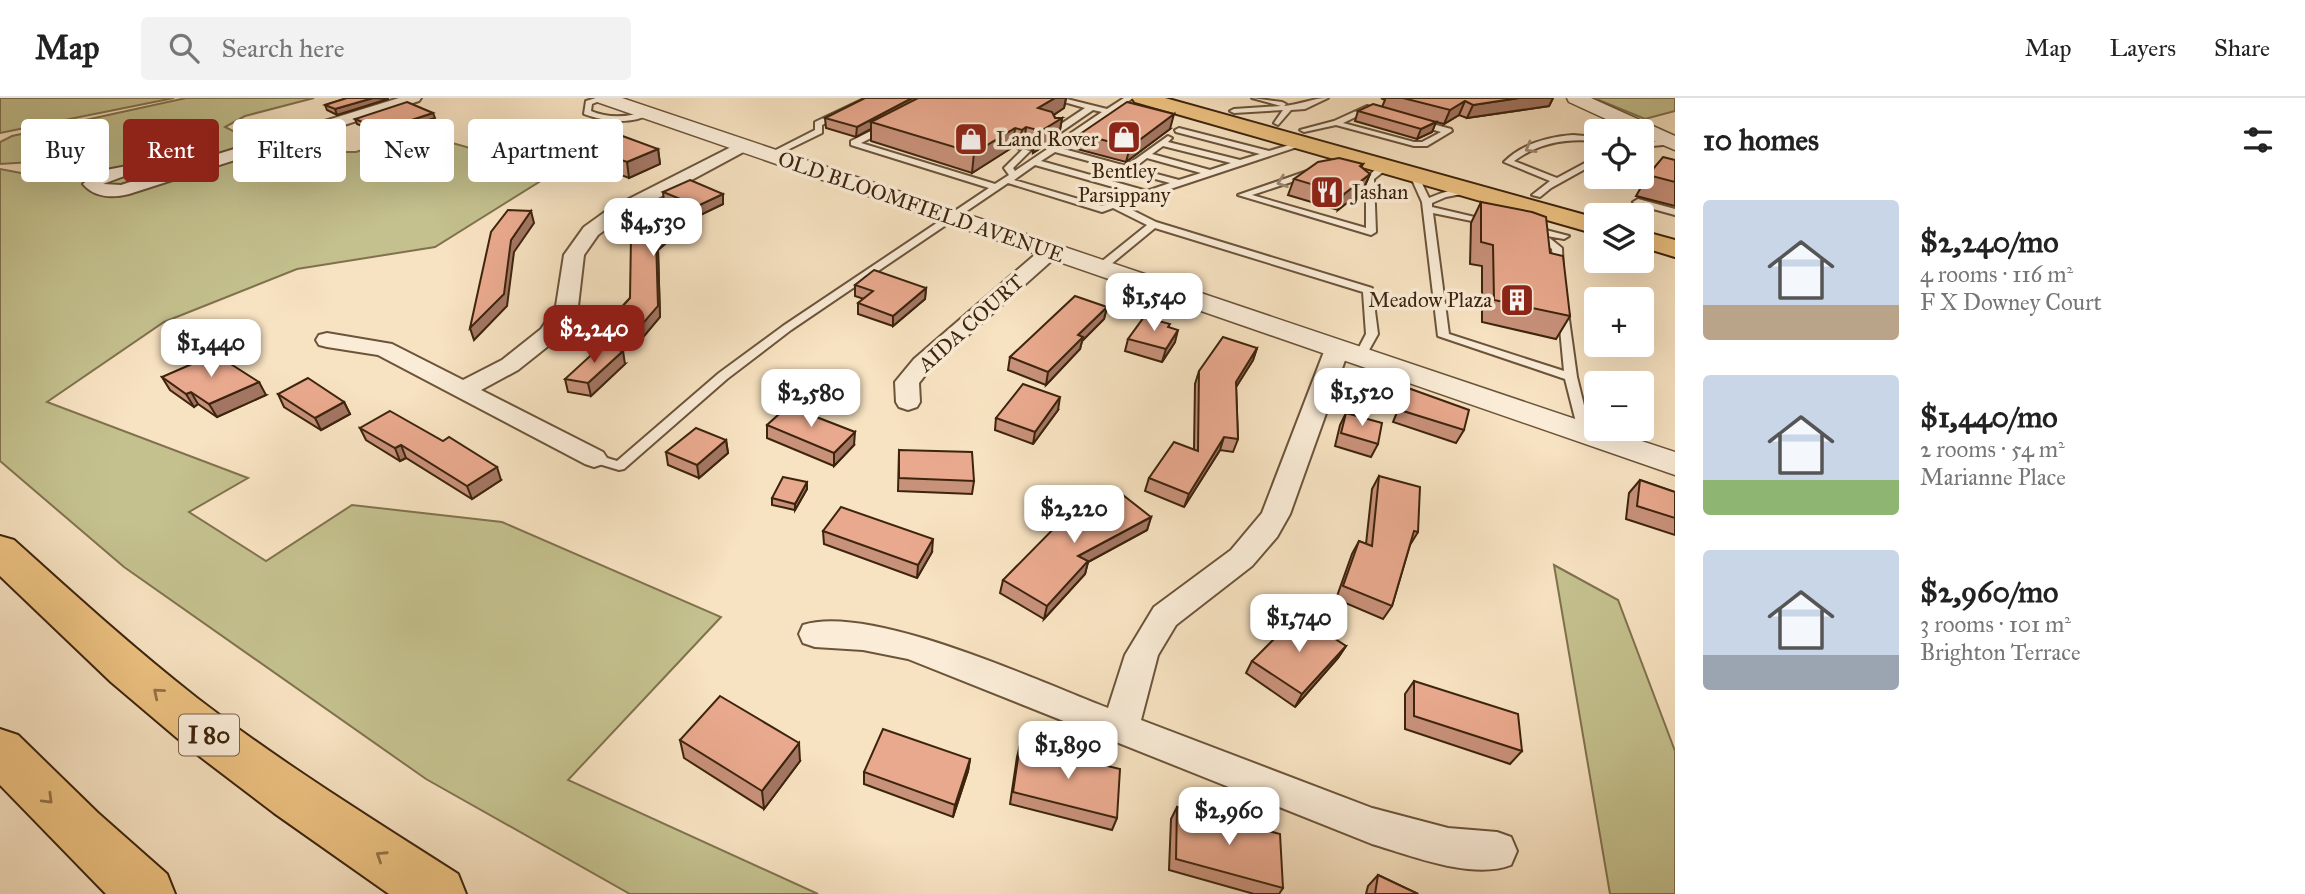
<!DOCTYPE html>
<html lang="en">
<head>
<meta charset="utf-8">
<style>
	:root { --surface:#fff; --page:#f2f2f2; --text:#222; --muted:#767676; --line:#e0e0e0; --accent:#8f2418 }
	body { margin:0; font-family:"IM FELL Great Primer",serif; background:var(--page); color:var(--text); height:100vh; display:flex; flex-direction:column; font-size:26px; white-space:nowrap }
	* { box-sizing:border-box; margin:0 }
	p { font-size:23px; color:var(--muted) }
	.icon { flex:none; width:38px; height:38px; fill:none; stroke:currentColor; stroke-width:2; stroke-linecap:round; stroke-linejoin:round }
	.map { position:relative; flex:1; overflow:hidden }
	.panel { display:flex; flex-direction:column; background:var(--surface); width:630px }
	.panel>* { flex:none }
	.banner { position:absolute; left:21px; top:21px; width:665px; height:63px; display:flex; gap:14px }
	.fabs { position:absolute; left:1584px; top:21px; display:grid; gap:14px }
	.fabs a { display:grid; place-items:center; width:70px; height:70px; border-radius:7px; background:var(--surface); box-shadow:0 7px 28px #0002; font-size:35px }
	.price { position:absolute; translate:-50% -60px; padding:0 16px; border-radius:14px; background:#fff; color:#222; font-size:23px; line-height:46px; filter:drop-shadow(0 2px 4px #0008) }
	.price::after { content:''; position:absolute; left:50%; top:42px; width:21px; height:16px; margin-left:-10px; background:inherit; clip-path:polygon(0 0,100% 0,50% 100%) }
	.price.on { background:var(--accent); color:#fff }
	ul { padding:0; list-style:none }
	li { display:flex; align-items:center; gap:21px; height:175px; padding:0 28px }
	li span { display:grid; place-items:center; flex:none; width:196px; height:140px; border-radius:7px; color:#555 }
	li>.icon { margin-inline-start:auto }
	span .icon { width:84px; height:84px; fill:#fffc; stroke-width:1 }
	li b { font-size:30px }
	h2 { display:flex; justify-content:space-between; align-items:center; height:84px; padding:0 28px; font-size:30px }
	.pill { padding:0 24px; border-radius:7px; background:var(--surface); box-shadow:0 7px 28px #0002; font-size:24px; line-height:63px }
	.pill.on { background:var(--accent); color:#fff }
	header { display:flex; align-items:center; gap:42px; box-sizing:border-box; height:98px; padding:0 35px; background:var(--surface); border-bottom:2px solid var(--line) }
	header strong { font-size:33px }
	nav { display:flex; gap:38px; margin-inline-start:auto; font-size:24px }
	.search { width:490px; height:63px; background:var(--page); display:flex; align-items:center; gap:18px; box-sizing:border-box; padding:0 24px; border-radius:7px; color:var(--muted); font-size:26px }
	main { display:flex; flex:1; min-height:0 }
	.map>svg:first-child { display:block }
	.green { fill:#c4c18e; stroke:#80724e; stroke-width:2 }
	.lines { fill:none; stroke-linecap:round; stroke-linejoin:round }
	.service-casing { stroke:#6c543a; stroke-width:4 }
	.minor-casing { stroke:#6c543a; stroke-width:4 }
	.tertiary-casing { stroke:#6c543a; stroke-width:3 }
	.trunk-casing { stroke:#3d240d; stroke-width:4 }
	.motorway-casing { stroke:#3d240d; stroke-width:4 }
	.service { fill:#faecd7; fill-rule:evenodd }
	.minor { fill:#faecd7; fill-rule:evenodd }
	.tertiary { fill:#faecd7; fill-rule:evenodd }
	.trunk { fill:#ecc180; fill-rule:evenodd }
	.motorway { fill:#ecc180; fill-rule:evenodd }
	.wall { fill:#c8917a; stroke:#3d240d; stroke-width:2 }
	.shaded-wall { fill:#a37663; stroke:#3d240d; stroke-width:2 }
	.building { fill:#e9a98e; stroke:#3d240d; stroke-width:2 }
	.oneway { stroke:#9c8872 }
	.oneway2 { stroke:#947246 }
	.labels { text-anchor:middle; stroke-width:7; stroke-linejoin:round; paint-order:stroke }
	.far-poi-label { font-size:21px; fill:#3d240d; stroke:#faecd7; text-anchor:start }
	.far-street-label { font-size:21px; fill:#3d240d; stroke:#faecd7 }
	.shield { fill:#faecd7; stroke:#76604a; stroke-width:2 }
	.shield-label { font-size:24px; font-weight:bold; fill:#3d240d }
</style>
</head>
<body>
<header>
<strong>Map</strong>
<div class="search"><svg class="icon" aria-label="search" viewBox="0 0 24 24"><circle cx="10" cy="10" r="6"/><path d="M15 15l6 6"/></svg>Search here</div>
<nav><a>Map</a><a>Layers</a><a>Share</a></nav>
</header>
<main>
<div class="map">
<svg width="1675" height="796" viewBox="0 0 1675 796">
	<rect width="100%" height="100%" fill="#f7e2c1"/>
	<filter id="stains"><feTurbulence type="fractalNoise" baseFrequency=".00286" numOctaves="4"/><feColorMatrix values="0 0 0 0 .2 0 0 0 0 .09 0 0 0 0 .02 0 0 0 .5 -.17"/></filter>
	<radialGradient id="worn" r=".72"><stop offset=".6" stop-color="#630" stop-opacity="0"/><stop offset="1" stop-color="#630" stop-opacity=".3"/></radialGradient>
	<g class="green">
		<path d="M0 0H174L0 35Z"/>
		<path d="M186 0H314L245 18 225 29 253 43 224 54H356L405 38 431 39 555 74 435 149 297 171 164 224 47 304 248 380 189 414 266 463 352 407 502 424 721 519 568 682 818 796H630L426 681 124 469 0 363V71L21 75 75 68 63 62 0 66V44L12 38Z"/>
		<path d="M1594 0H1675V13L1645 21Z"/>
		<path d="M1554 467 1618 502 1675 653V796H1610Z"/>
	</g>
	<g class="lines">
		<g class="service-casing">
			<g id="service">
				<path d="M596 0H607L592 6 591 13C610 21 629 19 648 13L652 15C632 27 605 24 584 16L586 3Z"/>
				<path d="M866 0H876L822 27V35L773 59 766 57 815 32V24Z"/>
				<path d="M1050 0H1063L1107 11 1124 0H1133L1060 50 1126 68 1168 38 1172 40 1168 44 1240 62 1260 56 1176 34 1175 32 1179 30 1269 53 1306 42V46L1122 107 1156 124 1372 190 1378 236 1364 261H1356L1354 259 1366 236 1363 194 1155 130 1104 172H1096V168L1147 127 1113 110 1102 114 1008 85 791 232 727 281 624 371 619 372 589 363 587 360 594 356 617 363 719 275 783 228 989 90 851 47V43L885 26H891V30L861 45 995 86 1009 77 1004 70 1023 51 1030 53 1013 70 1015 73 1102 14 1093 12 1058 36H1052V32L1085 10ZM1163 48 1231 65 1210 72 1152 56ZM1055 54 1170 85 1147 93 1041 63ZM1147 60 1201 75 1179 82 1134 70ZM1035 67 1138 96 1102 108 1014 82Z"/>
				<path d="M1252 0 1282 4 1286 6 1284 8C1299 7 1313 0 1328 0L1305 11 1291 12 1278 27 1274 25 1283 12 1234 15 1230 13 1234 11 1281 8Z"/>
				<path d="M1367 8 1451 31 1452 33 1427 48H1414L1336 27 1304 34 1300 32 1334 23ZM1368 13 1441 34 1422 44H1414L1343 25Z"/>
				<path d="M1573 37 1596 39V43C1566 40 1538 45 1514 63L1557 80 1596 59V65L1551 90 1540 99 1532 97 1550 83 1504 64C1522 46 1547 39 1573 37Z"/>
				<path d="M1670 42 1674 44 1673 46 1642 49V45Z"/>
				<path d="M1394 67 1397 68V72L1383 74 1374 81 1376 134 1371 137 1238 97 1310 72H1316V76L1252 97 1366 130V80L1377 70Z"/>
				<path d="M1410 73H1416L1429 100C1442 94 1465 87 1477 93L1446 99 1432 105V109L1496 124 1491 127 1433 115 1449 236 1564 273 1558 209 1563 206 1567 207 1577 279 1591 336 1590 339 1585 340 1579 336 1565 281 1438 238 1422 104 1409 75Z"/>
				<path d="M1638 101 1675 111V117L1635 106 1633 104Z"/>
				<path d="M1538 130 1569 138 1564 141 1547 138 1562 150 1563 177H1555L1554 175 1552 151 1530 133Z"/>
			</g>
		</g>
		<g class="minor-casing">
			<g id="minor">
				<path d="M399 0H421L419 3 129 96C112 100 95 100 83 86L94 76 106 72 143 65 205 60ZM164 73 121 87 103 86 127 77Z"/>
				<path d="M743 43 751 48 749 51 623 119 598 137 584 157 578 208 557 241 518 272 481 292 603 354 607 360 603 366 594 369 585 366 378 257 327 249 319 247 316 242 319 237 327 235 392 246 463 282 502 262 541 231 556 208 564 157 584 129 609 111Z"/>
				<path d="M1051 147 1058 149 1061 153 1058 157 930 271 919 285 920 304 917 309 908 312 899 309 896 304 895 284 914 261 1044 149Z"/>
				<path d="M1337 244 1345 246 1349 251 1290 416 1277 439 1252 468 1176 527 1158 557 1141 622 1372 710 1448 730 1497 734 1511 739 1517 753 1511 767C1472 782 1412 758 1372 746L908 561 863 552 815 549 803 545 799 536 803 527C870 505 1040 584 1108 610L1125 557 1154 509 1231 452 1262 415 1325 251 1329 246Z"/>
			</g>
		</g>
		<g class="tertiary-casing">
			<g id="tertiary">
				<path d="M595 0H622L1596 328V331H1605L1675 354V377L597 4Z"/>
				<path d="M1567 0H1591L1675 38V52L1642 38V33H1632L1569 4Z"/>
			</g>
		</g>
		<g class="trunk-casing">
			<g id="trunk">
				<path d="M1132 0H1165L1596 120V136L1135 4Z"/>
				<path d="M1642 133 1675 142V159L1642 149Z"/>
			</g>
		</g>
		<g class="motorway-casing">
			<g id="motorway">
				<path d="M0 438 14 442C74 496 133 550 197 600 280 664 369 719 458 776L466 796H389L274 715 190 651 111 584 0 478Z"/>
				<path d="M0 631 18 637 98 715 167 776 175 796H106L0 687Z"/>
			</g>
		</g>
		<use href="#service" class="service"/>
		<use href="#minor" class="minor"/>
		<use href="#tertiary" class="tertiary"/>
		<use href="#trunk" class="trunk"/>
		<use href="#motorway" class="motorway"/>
	</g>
	<g class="wall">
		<path d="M347 0H388V1L337 17 327 12 325 7Z"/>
		<path d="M865 0H1066L1064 10 1054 17 1055 20H1062L1059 38 1033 55 1031 50 1024 48 1019 51 1013 49 972 75 871 43V31L856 39 826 30 825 20Z"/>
		<path d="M1381 0H1553L1549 8 1467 20 1459 17 1444 26 1436 24 1432 34 1417 41 1355 23 1358 13 1382 9 1385 2Z"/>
		<path d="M435 20 395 33 388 30 376 34 357 26 355 21Z"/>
		<path d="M1170 31 1126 64 1077 51 1080 36Z"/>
		<path d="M575 46 658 51 660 66 629 80 578 61Z"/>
		<path d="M1675 62V108L1636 98 1648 77Z"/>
		<path d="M1363 66 1361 70 1370 76 1363 92 1338 112 1288 97 1294 81Z"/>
		<path d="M663 94 723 96V106L696 119 658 152 660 219 634 250 604 244 601 232 630 200 670 107 664 104Z"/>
		<path d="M1481 104 1550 155 1570 218 1556 241 1482 224V168L1470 166 1471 125Z"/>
		<path d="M855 187 926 190 925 201 893 228 858 216V205L864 201 855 198Z"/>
		<path d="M1107 209 1104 221 1082 243 1080 251 1046 287 1008 272 1010 259Z"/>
		<path d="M1169 229 1175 244 1162 264 1125 253 1128 241Z"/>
		<path d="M1257 250 1253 262 1236 289 1238 341 1233 354 1220 352 1184 409 1145 393 1149 380 1194 351 1195 286 1199 273Z"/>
		<path d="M625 266 591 298 568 294 565 281Z"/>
		<path d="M162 279 266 297 217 319 198 306 194 309 170 292Z"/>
		<path d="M1408 290 1464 332 1456 345 1393 324 1402 302Z"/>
		<path d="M278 296 344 304 350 316 321 332 284 309Z"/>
		<path d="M1058 312 1033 346 995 332 996 320Z"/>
		<path d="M1346 315 1378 346 1371 359 1335 348 1340 327Z"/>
		<path d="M767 327 854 347 834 368 767 340Z"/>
		<path d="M360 330 501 382 472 401 406 360 400 363 366 342Z"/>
		<path d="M726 342 728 355 699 380 668 367 666 354Z"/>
		<path d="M899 352 974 383 972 396 898 393Z"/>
		<path d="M1379 378 1418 434 1410 447 1392 508 1383 521 1336 501 1352 456 1359 443 1366 446 1372 391Z"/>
		<path d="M1640 382 1675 394V437L1626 421 1629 395Z"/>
		<path d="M807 384V391L795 412 772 407V400Z"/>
		<path d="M1151 419 1147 432 1088 464 1085 476 1044 521 1000 495 1003 482Z"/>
		<path d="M823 433 932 454 917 480 824 446Z"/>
		<path d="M1346 548 1338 560 1295 609 1246 575 1252 563Z"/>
		<path d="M1414 583 1522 653 1510 666 1405 631V596Z"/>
		<path d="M680 642 800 663 764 711 684 660Z"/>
		<path d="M1020 647 1117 720 1112 732 1010 706 1017 659Z"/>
		<path d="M970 661 968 673 953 719 864 686V674Z"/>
		<path d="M1177 709 1283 790 1279 796H1254L1169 772 1171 721Z"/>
		<path d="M1378 777 1418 796H1366L1368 788Z"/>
	</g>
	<g class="shaded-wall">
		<path d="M373 0 388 1 337 17 335 11Z"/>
		<path d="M912 0H923L871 24V31L856 39 857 29Z"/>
		<path d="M1055 0H1066L1064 10 1035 29 1038 10Z"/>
		<path d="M1519 0H1553L1549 8 1467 20 1473 7Z"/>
		<path d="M1465 3 1459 17 1444 26 1450 12Z"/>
		<path d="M433 15 435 20 395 33 393 28Z"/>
		<path d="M1174 16 1170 31 1126 64 1130 49Z"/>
		<path d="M1062 20 1059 38 1033 55 1036 36Z"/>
		<path d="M1436 24 1432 34 1417 41 1421 31Z"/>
		<path d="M386 25 388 30 376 34 374 29Z"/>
		<path d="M1026 29 1024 48 1019 51 1022 32Z"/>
		<path d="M1015 30 1013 49 972 75 974 55Z"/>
		<path d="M658 51 660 66 629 80 627 64Z"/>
		<path d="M1370 76 1363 92 1338 112 1344 96Z"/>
		<path d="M723 96V106L696 119 658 152 660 219 634 250 632 238 656 141 695 109Z"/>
		<path d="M531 113 534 125 514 154 507 208 474 242 470 230 511 142Z"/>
		<path d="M926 190 925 201 893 228V218Z"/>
		<path d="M1107 209 1104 221 1082 243 1080 251 1046 287 1048 274 1078 237Z"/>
		<path d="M1178 232 1175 244 1162 264 1166 251Z"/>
		<path d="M1257 250 1253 262 1231 297 1236 284Z"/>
		<path d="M623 253 625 266 591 298 588 285Z"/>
		<path d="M259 284 266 297 217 319 209 306Z"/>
		<path d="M191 294 198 306 194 309 186 296Z"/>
		<path d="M1060 299 1058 312 1033 346 1035 334Z"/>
		<path d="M344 304 350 316 321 332 315 320Z"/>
		<path d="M855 334 854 347 834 368V355Z"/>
		<path d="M1224 339 1220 352 1184 409 1189 396Z"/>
		<path d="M726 342 728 355 699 380 697 367Z"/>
		<path d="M401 347 406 360 400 363 395 350Z"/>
		<path d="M497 369 501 382 472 401 467 388Z"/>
		<path d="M807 384V391L795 412V406Z"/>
		<path d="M1151 419 1147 432 1088 464 1085 476 1044 521 1047 508 1078 458Z"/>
		<path d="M933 441 932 454 917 480 918 467Z"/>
		<path d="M1346 548 1338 560 1295 609 1302 596Z"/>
		<path d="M799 645 800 663 764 711 762 693Z"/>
		<path d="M970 661 968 673 953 719 955 707Z"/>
	</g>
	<g class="building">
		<path d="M347 0H373L335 11 325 7Z"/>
		<path d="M865 0H912L857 29 825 20Z"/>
		<path d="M918 0H1055L1038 10 1052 14 1055 20H1062L1036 36 1034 31 1026 29 1022 32 1015 30 974 55 871 24Z"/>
		<path d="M1403 0H1519L1473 7 1465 3 1450 12Z"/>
		<path d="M407 4 433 15 393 28 386 25 374 29 355 21Z"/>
		<path d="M1127 4 1174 16 1130 49 1080 36Z"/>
		<path d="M1373 6 1436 24 1421 31 1358 13Z"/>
		<path d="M609 33 658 51 627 64 575 46Z"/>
		<path d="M1663 59 1675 62V84L1648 77Z"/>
		<path d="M1339 60 1363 66 1360 68 1370 76 1344 96 1294 81 1318 64Z"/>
		<path d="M690 82 723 96 695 109 656 141 658 208 632 238 601 232 630 200 631 138 678 100 663 94Z"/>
		<path d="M1481 104 1532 114 1546 119 1550 155 1563 158 1570 218 1494 202 1493 147 1481 144Z"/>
		<path d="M508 112 531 113 511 142 504 196 470 230 491 134Z"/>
		<path d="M874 172 926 190 893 218 858 205 873 193 855 187Z"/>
		<path d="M1075 198 1107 209 1078 237 1083 239 1048 274 1010 259Z"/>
		<path d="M1144 219 1170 226 1168 229 1178 232 1166 251 1128 241Z"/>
		<path d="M1223 239 1257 250 1236 284 1238 341 1224 339 1189 396 1149 380 1174 344 1198 353 1199 273Z"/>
		<path d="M601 248 623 253 588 285 565 281Z"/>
		<path d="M215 256 259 284 209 306 191 294 186 296 162 279Z"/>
		<path d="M308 280 344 304 315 320 278 296Z"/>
		<path d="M1023 286 1060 299 1035 334 996 320Z"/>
		<path d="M1408 290 1469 312 1464 332 1400 312Z"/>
		<path d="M788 308 855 334 834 355 767 327Z"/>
		<path d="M390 313 443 343 449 339 497 369 467 388 401 347 395 350 360 330Z"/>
		<path d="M1346 315 1382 325 1378 346 1341 335Z"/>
		<path d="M696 330 726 342 697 367 666 354Z"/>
		<path d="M899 352 972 354 974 383 899 380Z"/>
		<path d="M1379 378 1420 389 1418 434 1414 433 1392 508 1343 488 1359 443 1372 448Z"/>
		<path d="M783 379 807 384 795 406 772 400Z"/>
		<path d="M1640 382 1675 394V420L1637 408Z"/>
		<path d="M1114 390 1151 419 1078 458 1088 463 1047 508 1003 482 1074 410Z"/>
		<path d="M841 409 933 441 918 467 823 433Z"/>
		<path d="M1298 517 1346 548 1302 596 1252 563Z"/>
		<path d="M1414 583 1518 616 1522 653 1414 618Z"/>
		<path d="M720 598 799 645 762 693 680 642Z"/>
		<path d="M883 631 970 661 955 707 864 674Z"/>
		<path d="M1020 647 1120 671 1117 720 1013 694Z"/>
		<path d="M1177 709 1280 736 1283 790 1176 761Z"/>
		<path d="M1378 777 1418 796H1375Z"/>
	</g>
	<defs><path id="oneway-chevron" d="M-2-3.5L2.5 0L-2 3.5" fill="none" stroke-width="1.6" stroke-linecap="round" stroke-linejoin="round" transform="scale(1.75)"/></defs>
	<g class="oneway">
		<use href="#oneway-chevron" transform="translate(1530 50) rotate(150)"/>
		<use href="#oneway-chevron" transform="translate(1282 84) rotate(161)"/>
	</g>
	<g class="oneway2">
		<use href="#oneway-chevron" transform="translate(158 595) rotate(-140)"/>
		<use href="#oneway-chevron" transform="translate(48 701) rotate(45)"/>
		<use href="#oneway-chevron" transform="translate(381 758) rotate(-147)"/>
	</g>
	<defs>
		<g id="shop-square" transform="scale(1.75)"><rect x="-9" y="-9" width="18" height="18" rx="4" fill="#8f2418" stroke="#faecd7"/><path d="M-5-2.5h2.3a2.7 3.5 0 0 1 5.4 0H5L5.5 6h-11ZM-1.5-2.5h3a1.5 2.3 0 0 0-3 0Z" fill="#fff"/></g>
		<g id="restaurant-square" transform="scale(1.75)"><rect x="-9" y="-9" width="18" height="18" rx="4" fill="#8f2418" stroke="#faecd7"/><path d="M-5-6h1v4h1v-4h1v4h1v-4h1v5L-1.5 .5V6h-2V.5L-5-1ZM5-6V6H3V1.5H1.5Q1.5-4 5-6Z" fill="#fff"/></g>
		<g id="building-square" transform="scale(1.75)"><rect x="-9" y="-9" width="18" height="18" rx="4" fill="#8f2418" stroke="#faecd7"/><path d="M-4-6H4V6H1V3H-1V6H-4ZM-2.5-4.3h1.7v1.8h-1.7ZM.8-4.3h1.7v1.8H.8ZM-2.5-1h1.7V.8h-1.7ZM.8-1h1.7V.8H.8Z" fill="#fff"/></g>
	</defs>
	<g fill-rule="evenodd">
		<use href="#shop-square" x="1124" y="39"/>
		<use href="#shop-square" x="971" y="41"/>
		<use href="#restaurant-square" x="1327" y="94"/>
		<use href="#building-square" x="1517" y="202"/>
	</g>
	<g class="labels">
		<g class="far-poi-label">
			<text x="996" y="48">Land Rover</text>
			<text x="1124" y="80" text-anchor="middle">Bentley<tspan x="1124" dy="24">Parsippany</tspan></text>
			<text x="1352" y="101">Jashan</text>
			<text x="1492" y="209" text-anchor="end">Meadow Plaza</text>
		</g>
		<g class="far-street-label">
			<text transform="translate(921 109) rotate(19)" y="7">OLD BLOOMFIELD AVENUE</text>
			<text transform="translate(971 225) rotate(-42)" y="7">AIDA COURT</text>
		</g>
		<rect class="shield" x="179" y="616.5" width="60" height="41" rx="5"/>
		<g class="shield-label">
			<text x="209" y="645">I 80</text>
		</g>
	</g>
	<rect width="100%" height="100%" filter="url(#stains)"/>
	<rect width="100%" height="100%" fill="url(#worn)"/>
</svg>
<div class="fabs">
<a><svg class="icon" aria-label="locate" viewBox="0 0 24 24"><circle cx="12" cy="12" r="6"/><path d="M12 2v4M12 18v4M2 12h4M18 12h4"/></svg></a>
<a><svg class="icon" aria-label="layers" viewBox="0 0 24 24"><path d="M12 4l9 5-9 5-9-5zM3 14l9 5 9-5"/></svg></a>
<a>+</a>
<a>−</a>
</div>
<b class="price" style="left:653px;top:160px">$4,530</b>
<b class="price" style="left:1154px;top:235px">$1,540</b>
<b class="price on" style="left:594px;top:267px">$2,240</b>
<b class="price" style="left:211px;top:281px">$1,440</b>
<b class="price" style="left:1362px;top:330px">$1,520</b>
<b class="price" style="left:811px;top:331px">$2,580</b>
<b class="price" style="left:1074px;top:447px">$2,220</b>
<b class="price" style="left:1299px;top:556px">$1,740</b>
<b class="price" style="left:1068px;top:683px">$1,890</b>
<b class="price" style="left:1229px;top:749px">$2,960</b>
<div class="banner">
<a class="pill">Buy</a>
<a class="pill on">Rent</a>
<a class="pill">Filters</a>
<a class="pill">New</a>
<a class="pill">Apartment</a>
</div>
</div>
<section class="panel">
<h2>10 homes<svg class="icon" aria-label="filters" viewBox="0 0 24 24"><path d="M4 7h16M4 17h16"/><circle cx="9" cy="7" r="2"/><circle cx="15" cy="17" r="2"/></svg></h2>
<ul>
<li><span style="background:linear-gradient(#c9d6e8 75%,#b9a48a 0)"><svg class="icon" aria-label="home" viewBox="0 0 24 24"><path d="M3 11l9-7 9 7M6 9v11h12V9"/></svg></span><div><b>$2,240/mo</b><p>4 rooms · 116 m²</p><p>F X Downey Court</p></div></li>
<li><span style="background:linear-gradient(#c9d6e8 75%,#8fb573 0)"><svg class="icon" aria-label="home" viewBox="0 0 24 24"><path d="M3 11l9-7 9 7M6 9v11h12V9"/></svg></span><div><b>$1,440/mo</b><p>2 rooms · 54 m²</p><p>Marianne Place</p></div></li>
<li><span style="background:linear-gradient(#c9d6e8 75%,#9aa5b1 0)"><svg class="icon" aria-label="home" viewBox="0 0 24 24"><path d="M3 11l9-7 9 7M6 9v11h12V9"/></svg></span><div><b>$2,960/mo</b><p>3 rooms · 101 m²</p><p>Brighton Terrace</p></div></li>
</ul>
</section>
</main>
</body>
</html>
